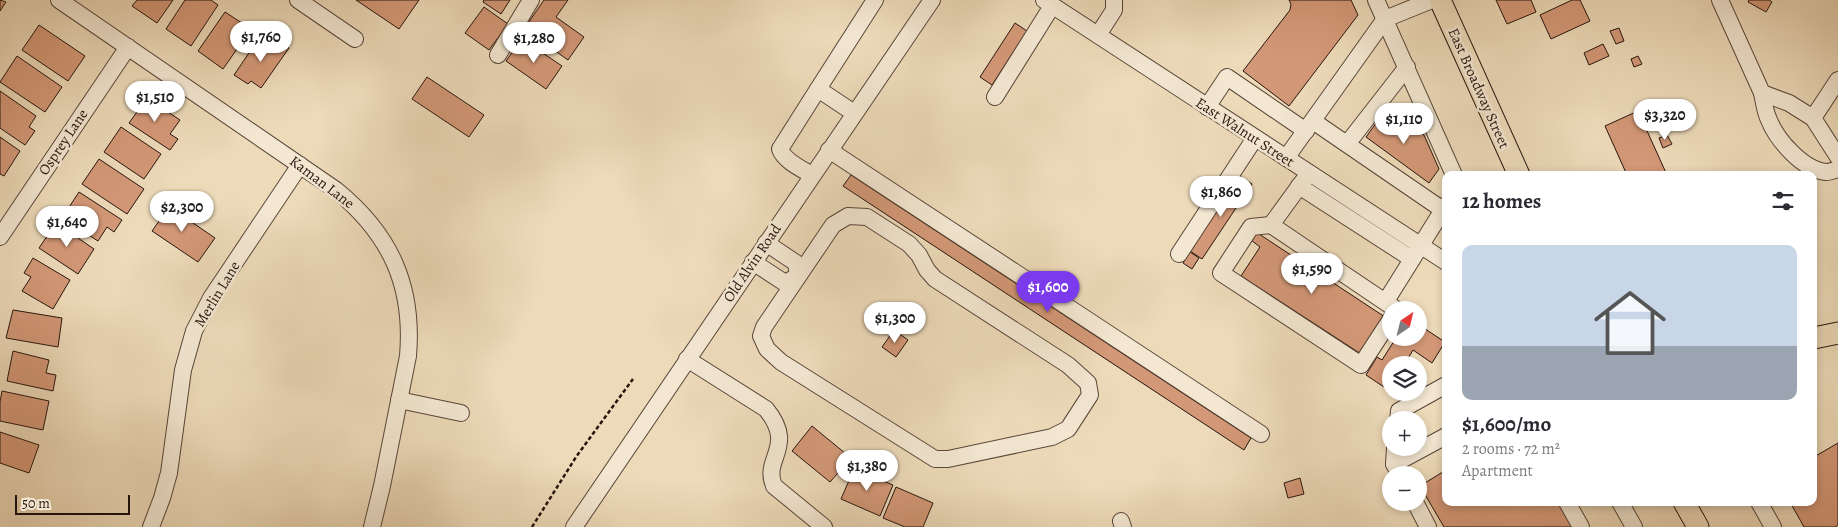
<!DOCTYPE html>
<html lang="en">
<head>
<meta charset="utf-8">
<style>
	:root { --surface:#fff; --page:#f7f7f7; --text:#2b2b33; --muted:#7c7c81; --accent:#7c3aed }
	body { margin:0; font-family:Alegreya,serif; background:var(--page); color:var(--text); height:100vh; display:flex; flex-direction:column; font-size:19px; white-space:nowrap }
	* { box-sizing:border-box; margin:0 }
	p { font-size:16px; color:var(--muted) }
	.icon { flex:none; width:28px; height:28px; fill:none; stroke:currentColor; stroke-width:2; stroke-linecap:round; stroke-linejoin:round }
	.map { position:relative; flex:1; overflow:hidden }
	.panel { position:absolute; left:1442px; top:171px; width:375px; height:335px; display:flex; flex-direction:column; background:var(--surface); border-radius:10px; box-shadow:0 2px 8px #0003 }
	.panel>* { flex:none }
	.needle { width:32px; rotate:35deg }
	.tools { position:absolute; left:1382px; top:301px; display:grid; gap:10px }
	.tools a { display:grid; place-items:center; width:45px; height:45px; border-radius:50%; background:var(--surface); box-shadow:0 2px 8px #0003; font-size:25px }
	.scale { position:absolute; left:15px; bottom:12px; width:115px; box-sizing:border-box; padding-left:5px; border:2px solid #27150e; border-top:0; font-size:14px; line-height:18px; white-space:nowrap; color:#27150e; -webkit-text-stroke:4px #f3e7d2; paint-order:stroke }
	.price { position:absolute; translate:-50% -42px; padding:0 11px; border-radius:18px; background:#fff; color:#222; font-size:16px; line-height:32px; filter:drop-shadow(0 1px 2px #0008) }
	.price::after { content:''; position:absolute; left:50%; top:30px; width:15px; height:11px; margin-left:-8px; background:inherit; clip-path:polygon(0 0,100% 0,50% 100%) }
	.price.current { background:var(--accent); color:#fff }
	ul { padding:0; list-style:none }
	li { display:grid; align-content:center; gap:10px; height:265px; padding:0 20px }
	li span { display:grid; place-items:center; height:155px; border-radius:10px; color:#555 }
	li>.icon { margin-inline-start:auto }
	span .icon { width:90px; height:90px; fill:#fffc; stroke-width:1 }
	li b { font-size:21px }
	h2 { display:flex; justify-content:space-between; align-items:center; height:60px; padding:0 20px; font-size:21px }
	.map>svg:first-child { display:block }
	.building { fill:#d39877; stroke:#27150e }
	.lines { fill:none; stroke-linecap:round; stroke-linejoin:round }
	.minor-casing { stroke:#584639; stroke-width:18 }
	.major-casing { stroke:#27150e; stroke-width:23 }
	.path { stroke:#27150e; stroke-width:2.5; stroke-dasharray:4 2.5; stroke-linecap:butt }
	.minor { stroke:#f3e7d2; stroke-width:16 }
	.major { stroke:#eddab9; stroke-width:21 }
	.labels { text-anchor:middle; stroke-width:5; stroke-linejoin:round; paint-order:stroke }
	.street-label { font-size:15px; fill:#27150e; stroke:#f3e7d2 }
</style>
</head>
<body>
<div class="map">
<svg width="1838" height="527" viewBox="0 0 1838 527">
	<rect width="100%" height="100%" fill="#eddab9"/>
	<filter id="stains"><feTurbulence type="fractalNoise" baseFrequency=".004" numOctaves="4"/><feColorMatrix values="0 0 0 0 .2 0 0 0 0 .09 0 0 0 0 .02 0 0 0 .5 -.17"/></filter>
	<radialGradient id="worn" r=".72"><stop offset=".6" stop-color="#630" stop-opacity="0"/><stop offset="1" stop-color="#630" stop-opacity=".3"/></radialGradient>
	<g class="building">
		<path d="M0 0 6 2 0 11Z"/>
		<path d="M137 0H173L157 23 132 6Z"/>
		<path d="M185 0H211L218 5 191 46 166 29Z"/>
		<path d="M356 0H419L399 29Z"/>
		<path d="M484 0H510L501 14 483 2Z"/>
		<path d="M544 0H568L556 17 584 37 568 60 524 29Z"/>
		<path d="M1289 0H1351L1358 15 1289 106 1243 71 1290 10 1291 4Z"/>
		<path d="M1496 0H1531L1536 12 1507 24Z"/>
		<path d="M1572 0H1580L1590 21 1551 39 1540 15Z"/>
		<path d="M1749 0H1769L1772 2 1766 12 1748 2Z"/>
		<path d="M484 7 508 24 489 50 465 33Z"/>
		<path d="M225 12 251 29 223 69 198 51Z"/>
		<path d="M1015 23 1027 31 992 85 980 77Z"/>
		<path d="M39 25 85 56 68 81 22 50Z"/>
		<path d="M1619 28 1624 41 1616 44 1610 31Z"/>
		<path d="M275 39 289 48 261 88 251 81 248 84 234 75 257 41 268 48Z"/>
		<path d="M522 39 562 66 546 89 506 61Z"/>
		<path d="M1603 44 1609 56 1589 65 1584 53Z"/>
		<path d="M17 56 62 87 45 112 0 82Z"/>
		<path d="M1638 56 1642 64 1634 67 1631 59Z"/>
		<path d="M427 77 484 115 469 137 412 99Z"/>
		<path d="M0 91 36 116 29 127 35 131 25 145 0 128Z"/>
		<path d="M144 96 180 120 170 134 178 139 170 150 129 123 137 112 134 110Z"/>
		<path d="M1387 108 1424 135 1439 169 1429 183 1366 137Z"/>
		<path d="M1638 111 1667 175H1627L1605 126Z"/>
		<path d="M121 127 161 154 144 179 104 152Z"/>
		<path d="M1667 135 1672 144 1663 148 1659 138Z"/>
		<path d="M0 137 20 151 4 176 0 174Z"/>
		<path d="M99 159 144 189 127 214 82 184Z"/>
		<path d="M851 175 1251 438 1244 450 843 186Z"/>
		<path d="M1240 176 1252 184 1202 259 1190 251Z"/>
		<path d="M79 192 122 220 114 232 107 227 98 241 62 218Z"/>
		<path d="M161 201 215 238 198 262 152 231 162 217 154 211Z"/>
		<path d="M56 223 94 249 78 274 39 248Z"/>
		<path d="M1256 232 1385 317 1361 354 1241 276 1260 247 1251 240Z"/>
		<path d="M1190 252 1199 258 1192 269 1183 263Z"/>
		<path d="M33 258 70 280 53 309 22 291 31 277 24 273Z"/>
		<path d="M13 310 62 318 58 347 6 338Z"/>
		<path d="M1419 325 1445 342 1432 363 1413 350 1404 365H1391V391H1390L1366 375 1377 357 1382 360 1396 338H1419Z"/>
		<path d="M894 330 908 340 896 357 882 347Z"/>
		<path d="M13 351 49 360 46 373 56 375 53 391 7 381Z"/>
		<path d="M2 391 49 401 43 430 0 421V402Z"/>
		<path d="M812 426 851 458 830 482 792 451Z"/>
		<path d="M0 432 39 445 29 473 0 463Z"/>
		<path d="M1838 443V525L1835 527H1804L1790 502H1814V457Z"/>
		<path d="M854 469 893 485 880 516 841 499Z"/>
		<path d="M1446 470V502H1560L1575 527H1444L1420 486Z"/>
		<path d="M1300 478 1304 494 1288 498 1284 483Z"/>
		<path d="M896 487 933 503 923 527H905L883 518Z"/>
	</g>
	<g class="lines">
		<g class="minor-casing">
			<g id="minor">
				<path d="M59 0 336 190C390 234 414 285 408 356L382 486 372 527"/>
				<path d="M298 0 355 39"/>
				<path d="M1044 0 1446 262"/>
				<path d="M1376 0 1454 175"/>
				<path d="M1720 0 1762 93 1789 103 1813 118 1838 157"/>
				<path d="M1098 35 1114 10V0"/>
				<path d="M498 55 531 0"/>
				<path d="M1762 93C1764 102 1765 112 1769 120 1777 140 1803 170 1826 172 1830 172 1835 170 1838 169"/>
				<path d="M995 97 1052 6"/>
				<path d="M1207 107 1227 77 1306 131"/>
				<path d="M854 113 818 89 875 0"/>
				<path d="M1813 118 1838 80"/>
				<path d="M1313 121 1443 210"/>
				<path d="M1347 144 1407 67"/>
				<path d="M829 150 1261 434"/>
				<path d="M1286 158 1385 19 1432 0"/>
				<path d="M1309 173 1271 225 1397 310"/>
				<path d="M812 175C802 169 784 161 780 149L818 89"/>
				<path d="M1299 186 1412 259"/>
				<path d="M848 216 867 217 909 244 919 255 927 270 935 279 1068 365 1088 383 1090 395 1068 429 1052 437 948 459H935L781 362 767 349 761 336 764 327 833 225Z"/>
				<path d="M1271 225 1251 227 1221 273 1361 365 1391 319"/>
				<path d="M0 237 128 47"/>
				<path d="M1179 254 1255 138"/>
				<path d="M753 262 785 283 798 276 796 263 766 243"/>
				<path d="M1386 301 1446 205"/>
				<path d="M687 359 766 409C797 447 762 458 774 486L824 527"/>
				<path d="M399 400 461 413"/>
				<path d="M1398 420 1399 411 1446 385"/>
				<path d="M1395 448 1394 464 1400 475"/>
				<path d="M1394 464 1446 436"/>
				<path d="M1415 502 1428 527"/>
				<path d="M1567 502 1581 527"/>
				<path d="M1620 502 1634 527"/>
				<path d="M1759 502 1773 527"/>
				<path d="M1121 521 1123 527"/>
				<path d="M151 527 162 498 169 473 183 370 194 331 211 298 300 165"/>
				<path d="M574 527 932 0"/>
			</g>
		</g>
		<g class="major-casing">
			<g id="major">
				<path d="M1440 0 1519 175"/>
				<path d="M1814 338 1838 333"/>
				<path d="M1684 502 1698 527"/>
			</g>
		</g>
		<path class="path" d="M532 527 576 457 633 379"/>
		<use href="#minor" class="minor"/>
		<use href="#major" class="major"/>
	</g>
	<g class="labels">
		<g class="street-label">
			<text transform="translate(1479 88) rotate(66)" y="5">East Broadway Street</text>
			<text transform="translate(1245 132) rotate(33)" y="5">East Walnut Street</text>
			<text transform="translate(63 142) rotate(-56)" y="5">Osprey Lane</text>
			<text transform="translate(322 182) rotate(37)" y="5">Kaman Lane</text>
			<text transform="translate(752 263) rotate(-56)" y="5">Old Alvin Road</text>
			<text transform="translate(217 294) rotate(-59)" y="5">Merlin Lane</text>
		</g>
	</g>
	<rect width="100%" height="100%" filter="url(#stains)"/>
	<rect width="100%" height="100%" fill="url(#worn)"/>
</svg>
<div class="tools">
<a><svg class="needle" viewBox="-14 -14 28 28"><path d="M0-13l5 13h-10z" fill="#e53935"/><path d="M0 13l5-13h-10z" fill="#7c7c81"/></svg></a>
<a><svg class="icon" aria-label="layers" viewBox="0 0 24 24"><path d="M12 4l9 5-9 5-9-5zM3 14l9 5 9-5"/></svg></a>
<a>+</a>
<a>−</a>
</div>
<div class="scale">50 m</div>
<b class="price" style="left:261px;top:63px">$1,760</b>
<b class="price" style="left:534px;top:64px">$1,280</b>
<b class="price" style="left:155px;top:123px">$1,510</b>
<b class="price" style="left:1665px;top:141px">$3,320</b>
<b class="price" style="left:1404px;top:145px">$1,110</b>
<b class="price" style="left:1221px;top:218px">$1,860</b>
<b class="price" style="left:182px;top:233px">$2,300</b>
<b class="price" style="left:67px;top:248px">$1,640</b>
<b class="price" style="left:1312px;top:295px">$1,590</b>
<b class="price current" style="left:1048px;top:313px">$1,600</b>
<b class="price" style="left:895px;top:344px">$1,300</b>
<b class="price" style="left:867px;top:492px">$1,380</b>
<section class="panel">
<h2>12 homes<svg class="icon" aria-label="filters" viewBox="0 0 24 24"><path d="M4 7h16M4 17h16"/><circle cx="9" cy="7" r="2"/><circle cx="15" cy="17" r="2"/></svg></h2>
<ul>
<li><span style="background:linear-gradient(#c9d6e8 65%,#9aa5b1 0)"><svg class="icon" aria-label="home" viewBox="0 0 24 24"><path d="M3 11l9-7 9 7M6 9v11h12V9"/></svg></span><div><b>$1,600/mo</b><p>2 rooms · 72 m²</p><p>Apartment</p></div></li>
</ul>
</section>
</div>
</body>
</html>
